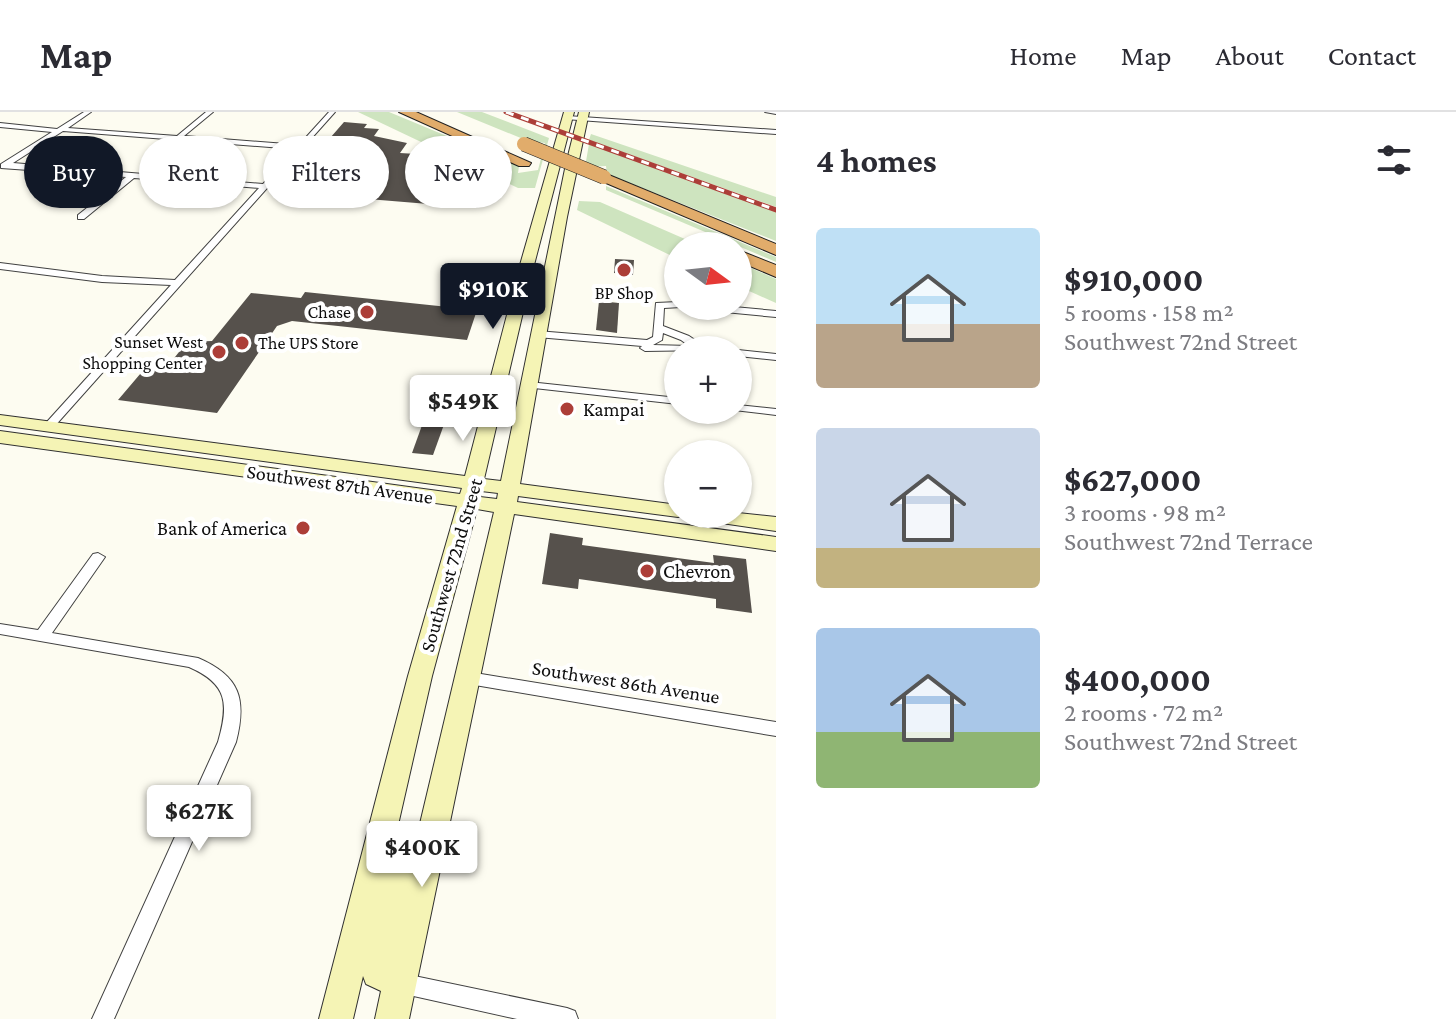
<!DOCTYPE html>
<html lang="en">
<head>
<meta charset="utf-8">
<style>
	:root { --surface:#fff; --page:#f7f7f7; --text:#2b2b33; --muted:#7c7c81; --line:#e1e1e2; --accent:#111827 }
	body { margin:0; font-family:"Crimson Pro",serif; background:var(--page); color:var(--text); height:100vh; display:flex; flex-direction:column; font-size:30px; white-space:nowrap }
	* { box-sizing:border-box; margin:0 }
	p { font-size:26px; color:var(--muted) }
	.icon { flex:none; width:44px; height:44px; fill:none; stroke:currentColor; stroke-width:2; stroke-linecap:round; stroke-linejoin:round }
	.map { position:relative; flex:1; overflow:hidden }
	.panel { display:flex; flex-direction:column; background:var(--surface); width:680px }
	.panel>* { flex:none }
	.top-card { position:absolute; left:24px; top:24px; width:632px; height:72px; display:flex; gap:16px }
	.needle { width:52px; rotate:105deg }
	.fabs { position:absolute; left:664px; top:120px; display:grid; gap:16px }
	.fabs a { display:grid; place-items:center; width:88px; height:88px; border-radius:50%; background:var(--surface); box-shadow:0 2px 6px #0004; font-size:40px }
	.price { position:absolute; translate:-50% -68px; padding:0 18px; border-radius:8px; background:#fff; color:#222; font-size:26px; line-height:52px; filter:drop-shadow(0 2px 4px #0008) }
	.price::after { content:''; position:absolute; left:50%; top:48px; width:24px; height:18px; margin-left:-12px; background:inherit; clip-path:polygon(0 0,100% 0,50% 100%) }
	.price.active { background:var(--accent); color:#fff }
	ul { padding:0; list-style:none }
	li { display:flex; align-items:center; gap:24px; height:200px; padding:0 40px }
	li span { display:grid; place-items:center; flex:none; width:224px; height:160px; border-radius:8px; color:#555 }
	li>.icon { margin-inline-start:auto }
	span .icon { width:96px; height:96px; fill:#fffc; stroke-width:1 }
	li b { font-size:34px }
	h2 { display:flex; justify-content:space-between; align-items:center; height:96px; padding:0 40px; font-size:34px }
	.chip { padding:0 28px; border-radius:36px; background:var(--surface); box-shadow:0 2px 6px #0004; font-size:28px; line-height:72px }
	.chip.active { background:var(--accent); color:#fff }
	header { display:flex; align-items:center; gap:48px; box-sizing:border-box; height:112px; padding:0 40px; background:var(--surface); border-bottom:2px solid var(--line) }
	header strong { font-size:38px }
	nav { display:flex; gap:44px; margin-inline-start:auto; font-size:28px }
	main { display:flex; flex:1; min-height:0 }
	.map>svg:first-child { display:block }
	.green { fill:#cee4bf }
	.building { fill:#56514c }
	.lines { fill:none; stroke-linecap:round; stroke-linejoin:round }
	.minor-casing { stroke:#414141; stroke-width:2 }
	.secondary-casing { stroke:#303030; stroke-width:2 }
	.motorway-casing { stroke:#1f1f1f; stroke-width:2 }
	.minor { fill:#fff; fill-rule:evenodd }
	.secondary { fill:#f5f4b5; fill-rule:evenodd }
	.motorway { fill:#e1ac6b; fill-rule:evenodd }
	.rail-casing { stroke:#ac3e38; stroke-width:5 }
	.rail { stroke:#fff; stroke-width:3; stroke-dasharray:8; stroke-linecap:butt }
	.motorway-bridge-casing { stroke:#1f1f1f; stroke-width:15; stroke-linecap:butt }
	.motorway-bridge { stroke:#e1ac6b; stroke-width:14 }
	.poi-dot { fill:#ac3e38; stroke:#fff; stroke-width:3 }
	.labels { text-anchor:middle; stroke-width:8; stroke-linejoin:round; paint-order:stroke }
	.far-poi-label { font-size:18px; fill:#0e0e0e; stroke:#fff; text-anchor:end }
	.poi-label { font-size:20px; fill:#0e0e0e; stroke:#fff; text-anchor:start }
	.street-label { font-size:20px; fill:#0e0e0e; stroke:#fff }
</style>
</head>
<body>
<header>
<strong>Map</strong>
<nav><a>Home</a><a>Map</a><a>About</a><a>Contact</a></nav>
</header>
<main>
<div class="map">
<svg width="776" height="907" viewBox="0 0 776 907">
	<rect width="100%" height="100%" fill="#fdfcf1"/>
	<g class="green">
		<path d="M358 0H389L519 54 518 61 538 58 545 31 528 29 457 0H482L549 26 535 76H518Z"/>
		<path d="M591 22 776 85V95L589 28Z"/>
		<path d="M589 32 776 99V129L607 62 606 54 585 55Z"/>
		<path d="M606 74 776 145V150L606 78Z"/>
		<path d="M579 89 600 90 701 134H678V147L577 98Z"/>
		<path d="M738 150 776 167V191L738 174Z"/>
	</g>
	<g class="building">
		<path d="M344 10 367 12 364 16 379 17 374 24 407 31 400 41 433 43 426 55 464 58 461 64 478 65 476 70 487 71 477 96 283 80Z"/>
		<path d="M615 147 634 148 633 163 614 161Z"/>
		<path d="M305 180 477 198 467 228 292 209 277 214 217 301 118 288 152 248 171 250 187 230 212 229 251 181 301 186Z"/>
		<path d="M599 189 619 191 617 221 596 218Z"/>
		<path d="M425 305 446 307 433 343 412 341Z"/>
		<path d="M550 421 583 426 582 433 714 451 713 443 746 447 752 501 716 496V487L579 467 578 477 542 472Z"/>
	</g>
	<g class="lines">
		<g class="minor-casing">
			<g id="minor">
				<path d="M84 0H91L68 16 177 24 206 0H213L184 24 299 33 329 0H335L53 316H45V312L171 173 102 170 0 157V151L102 164 175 168 259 76 134 66 84 107H78V103L126 65 1 56V52L52 20 0 15V11L57 17ZM63 19 295 37 263 72 13 51Z"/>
				<path d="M765 0H776V2Z"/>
				<path d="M567 4 776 18V22L565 7Z"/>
				<path d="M678 190V194L681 195 664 196 663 214 689 224 710 238 645 239 640 236 642 234 537 225 532 222 537 219 647 228 653 225 656 191ZM663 221 681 228 689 234 653 233 662 228Z"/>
				<path d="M688 194H723L776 199V205L693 197Z"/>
				<path d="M738 238 776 242V248L738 244Z"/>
				<path d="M529 270 678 286V292L525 275V271Z"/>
				<path d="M738 293 776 297V303L734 298H738Z"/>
				<path d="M98 441 105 445 52 521 198 546C240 564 247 587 236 630L114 907H92L218 630C229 592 228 572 189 555L0 522V512L38 518 93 442Z"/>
				<path d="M469 560 776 610V624L469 572 463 570 461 566 463 562Z"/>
				<path d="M400 861 567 896 575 899 578 907H517L400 881 393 878 389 871 393 864Z"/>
			</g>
		</g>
		<g class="secondary-casing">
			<g id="secondary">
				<path d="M564 0H574L534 153 484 367 501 369 566 52 579 0H589L567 105 520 372 678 393V402H686L678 405 518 384 517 390 776 425V439L514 402 409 907H375L381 879 366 872 363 864 353 907H319L408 564 457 394 0 331V319L460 382 462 376 0 313V303L465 364 520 153ZM481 379 498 381 497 387 480 385ZM477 397 494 400 409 758 404 742 393 735 432 564Z"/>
				<path d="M738 401 776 405V419L701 408 691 402Z"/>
			</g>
		</g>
		<g class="motorway-casing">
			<g id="motorway">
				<path d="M399 0H416L531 51 529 54H519Z"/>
				<path d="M604 61 776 132V143L599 68 597 65Z"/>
				<path d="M738 138 776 153V165L738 149Z"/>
			</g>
		</g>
		<use href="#minor" class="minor"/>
		<use href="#secondary" class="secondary"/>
		<use href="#motorway" class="motorway"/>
		<g class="rail-casing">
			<path id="rail" d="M506 0 776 98"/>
		</g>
		<use href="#rail" class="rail"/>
		<g class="motorway-bridge-casing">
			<path id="motorway-bridge" d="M524 32 604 65"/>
		</g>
		<use href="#motorway-bridge" class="motorway-bridge"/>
	</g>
	<g class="poi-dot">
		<circle cx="624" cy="158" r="8"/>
		<circle cx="367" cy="200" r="8"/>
		<circle cx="242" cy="231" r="8"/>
		<circle cx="219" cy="240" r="8"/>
		<circle cx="567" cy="297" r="8"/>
		<circle cx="303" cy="416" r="8"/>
		<circle cx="647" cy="459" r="8"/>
	</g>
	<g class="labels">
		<g class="far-poi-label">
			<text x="624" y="187" text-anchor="middle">BP Shop</text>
			<text x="351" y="206">Chase</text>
			<text x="203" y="236">Sunset West<tspan x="203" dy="21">Shopping Center</tspan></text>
			<text x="258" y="237" text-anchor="start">The UPS Store</text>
		</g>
		<g class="poi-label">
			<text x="583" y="304">Kampai</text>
			<text x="287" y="423" text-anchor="end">Bank of America</text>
			<text x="663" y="466">Chevron</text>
		</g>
		<g class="street-label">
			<text transform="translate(340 372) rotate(8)" y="7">Southwest 87th Avenue</text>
			<text transform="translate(451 453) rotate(-74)" y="7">Southwest 72nd Street</text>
			<text transform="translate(626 570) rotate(9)" y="7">Southwest 86th Avenue</text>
		</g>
	</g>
</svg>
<div class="fabs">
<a><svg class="needle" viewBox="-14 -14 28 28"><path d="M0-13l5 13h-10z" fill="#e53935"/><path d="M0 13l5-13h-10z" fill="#7c7c81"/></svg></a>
<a>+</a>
<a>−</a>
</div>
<b class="price active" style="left:493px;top:219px">$910K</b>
<b class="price" style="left:463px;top:331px">$549K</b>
<b class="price" style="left:199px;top:741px">$627K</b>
<b class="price" style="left:422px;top:777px">$400K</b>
<div class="top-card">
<a class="chip active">Buy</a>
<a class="chip">Rent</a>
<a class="chip">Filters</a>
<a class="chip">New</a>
</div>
</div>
<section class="panel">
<h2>4 homes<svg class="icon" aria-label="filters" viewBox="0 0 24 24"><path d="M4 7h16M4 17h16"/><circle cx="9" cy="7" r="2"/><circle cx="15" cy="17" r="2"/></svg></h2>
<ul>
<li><span style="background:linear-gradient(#bfe0f5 60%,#b9a48a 0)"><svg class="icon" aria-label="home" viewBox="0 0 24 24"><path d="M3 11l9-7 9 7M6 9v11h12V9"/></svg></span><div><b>$910,000</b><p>5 rooms · 158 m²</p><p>Southwest 72nd Street</p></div></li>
<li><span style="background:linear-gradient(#c9d6e8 75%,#c2b280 0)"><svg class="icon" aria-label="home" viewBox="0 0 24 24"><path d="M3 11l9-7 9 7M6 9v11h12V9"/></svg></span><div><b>$627,000</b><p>3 rooms · 98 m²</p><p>Southwest 72nd Terrace</p></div></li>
<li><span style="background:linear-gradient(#a9c7e8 65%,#8fb573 0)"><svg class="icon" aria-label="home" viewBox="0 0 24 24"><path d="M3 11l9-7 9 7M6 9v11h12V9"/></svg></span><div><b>$400,000</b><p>2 rooms · 72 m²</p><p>Southwest 72nd Street</p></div></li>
</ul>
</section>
</main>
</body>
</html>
